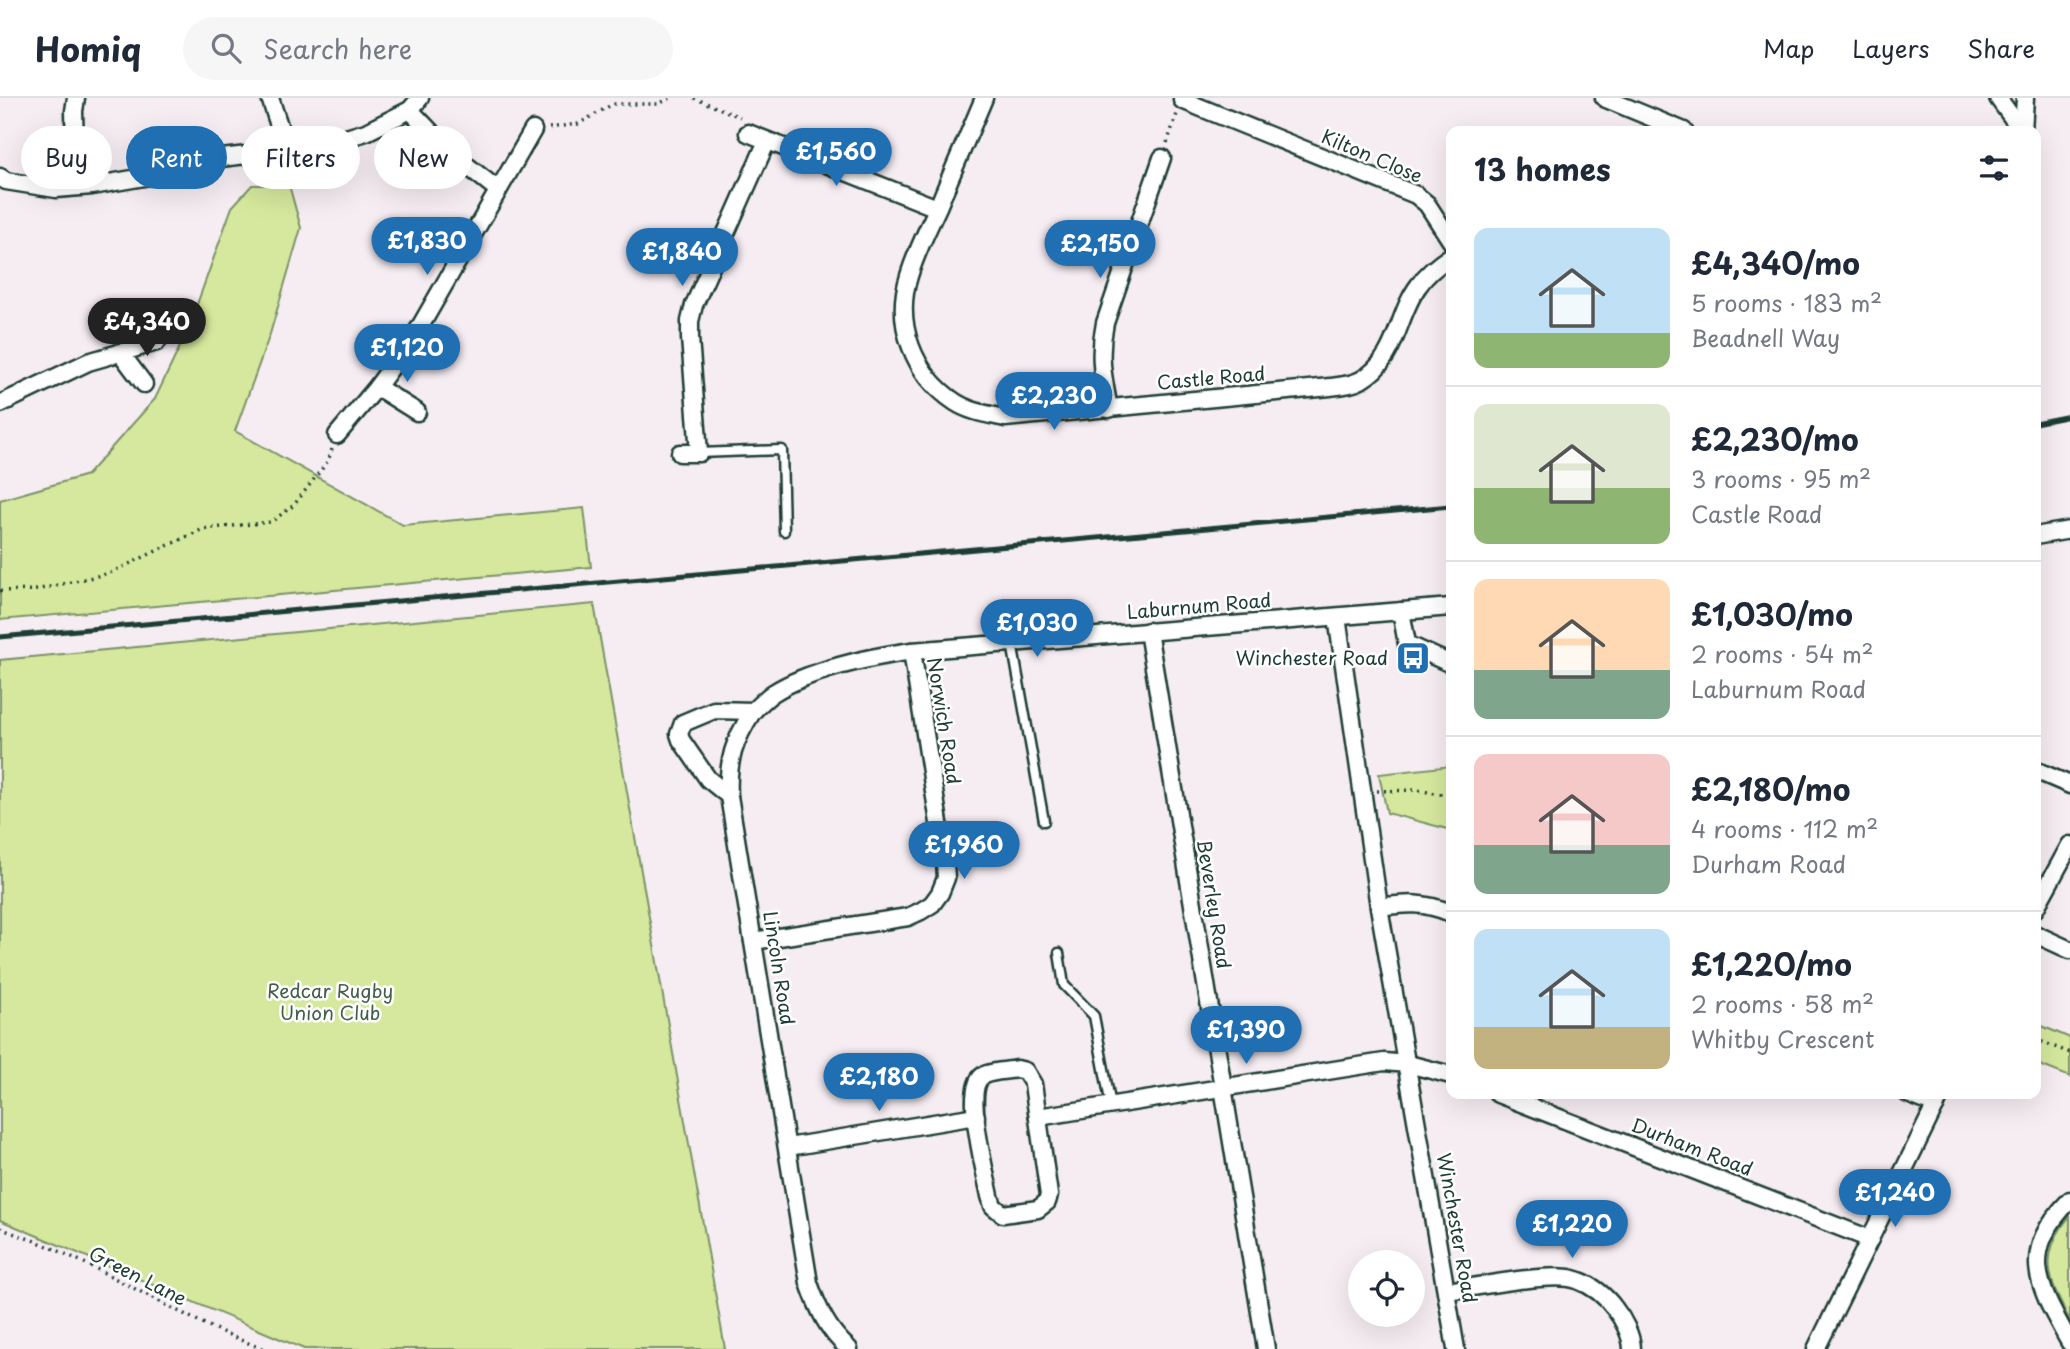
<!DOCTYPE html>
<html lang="en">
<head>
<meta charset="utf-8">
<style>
	:root { --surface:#fff; --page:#f6f6f7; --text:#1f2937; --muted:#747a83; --line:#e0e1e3; --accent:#1f6fb2 }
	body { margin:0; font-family:"Playpen Sans",sans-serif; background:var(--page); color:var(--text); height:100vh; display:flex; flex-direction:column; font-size:26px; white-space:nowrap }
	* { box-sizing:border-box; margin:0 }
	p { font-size:23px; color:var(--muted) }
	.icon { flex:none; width:38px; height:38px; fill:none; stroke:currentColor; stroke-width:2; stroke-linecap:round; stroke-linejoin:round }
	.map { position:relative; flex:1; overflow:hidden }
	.panel { position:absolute; left:1446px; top:28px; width:595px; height:973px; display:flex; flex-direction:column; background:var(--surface); border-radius:14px; box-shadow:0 7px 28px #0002 }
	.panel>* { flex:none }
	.banner { position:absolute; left:21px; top:28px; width:665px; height:63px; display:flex; gap:14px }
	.fabs { position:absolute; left:1348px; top:1152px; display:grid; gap:14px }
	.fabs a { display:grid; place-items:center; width:77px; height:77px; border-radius:50%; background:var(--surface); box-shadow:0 7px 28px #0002; font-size:35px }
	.price { position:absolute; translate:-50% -60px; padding:0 16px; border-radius:24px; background:var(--accent); color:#fff; font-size:23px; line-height:46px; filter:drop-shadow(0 2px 4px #0008) }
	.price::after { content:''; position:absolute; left:50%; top:42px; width:21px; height:16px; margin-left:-10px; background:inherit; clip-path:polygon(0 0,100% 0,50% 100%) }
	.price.active { background:#222; color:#fff }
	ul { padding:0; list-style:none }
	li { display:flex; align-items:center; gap:21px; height:175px; padding:0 28px }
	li+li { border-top:2px solid var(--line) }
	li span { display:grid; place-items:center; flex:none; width:196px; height:140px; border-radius:14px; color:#555 }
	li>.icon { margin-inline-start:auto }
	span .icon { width:84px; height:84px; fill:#fffc; stroke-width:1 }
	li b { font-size:30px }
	h2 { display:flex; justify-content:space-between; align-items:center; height:84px; padding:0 28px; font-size:30px }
	.pill { padding:0 24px; border-radius:32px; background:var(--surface); box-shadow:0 7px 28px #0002; font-size:24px; line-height:63px }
	.pill.active { background:var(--accent); color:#fff }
	header { display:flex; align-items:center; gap:42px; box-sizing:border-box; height:98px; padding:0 35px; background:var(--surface); border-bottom:2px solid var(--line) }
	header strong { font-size:33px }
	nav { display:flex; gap:38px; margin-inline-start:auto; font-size:24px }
	.search { width:490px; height:63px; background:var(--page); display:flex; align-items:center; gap:18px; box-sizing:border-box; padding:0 24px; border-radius:38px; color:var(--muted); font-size:26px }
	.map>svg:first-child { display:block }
	.green { fill:#d5e89d; stroke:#7a9268; stroke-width:2 }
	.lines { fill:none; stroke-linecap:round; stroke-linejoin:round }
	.lane-casing { stroke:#1f3d34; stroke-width:13 }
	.street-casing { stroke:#1f3d34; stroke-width:21 }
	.path { stroke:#1f3d34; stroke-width:3.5; stroke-dasharray:2 5; stroke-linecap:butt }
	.lane { stroke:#fff; stroke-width:8 }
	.street { stroke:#fff; stroke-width:16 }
	.rail { stroke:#1f3d34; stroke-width:5 }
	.labels { text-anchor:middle; stroke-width:5; stroke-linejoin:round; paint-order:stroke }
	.street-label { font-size:19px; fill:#1f3d34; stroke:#fff }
	.poi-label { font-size:19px; fill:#1f3d34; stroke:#fff; text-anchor:end }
	.park-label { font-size:19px; fill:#435f49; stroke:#fff }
</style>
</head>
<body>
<header>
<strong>Homiq</strong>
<div class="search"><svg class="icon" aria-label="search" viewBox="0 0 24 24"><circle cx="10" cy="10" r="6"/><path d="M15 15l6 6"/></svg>Search here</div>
<nav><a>Map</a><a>Layers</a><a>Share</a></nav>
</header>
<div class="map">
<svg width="2070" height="1251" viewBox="0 0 2070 1251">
	<rect width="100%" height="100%" fill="#f6edf3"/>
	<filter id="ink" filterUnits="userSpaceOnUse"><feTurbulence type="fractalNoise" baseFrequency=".0143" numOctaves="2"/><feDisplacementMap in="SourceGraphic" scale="14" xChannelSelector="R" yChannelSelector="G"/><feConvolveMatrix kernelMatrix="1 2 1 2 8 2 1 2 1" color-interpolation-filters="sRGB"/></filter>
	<g filter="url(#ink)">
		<g class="green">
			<path d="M252 87H289L301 130 270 236 235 333 403 427 584 410 591 469 0 522V402L87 377 155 301 187 234 232 109Z"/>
			<path d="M594 506 725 1251H304L0 1122V562Z"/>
			<path d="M1451 668V732L1387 715 1379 676Z"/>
			<path d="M2035 925 2070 940V979L2035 965Z"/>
			<path d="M2070 1118V1223C2049 1183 2037 1157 2070 1118Z"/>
		</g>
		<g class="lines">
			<g class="lane-casing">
				<g id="lane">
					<path d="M699 355 782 352 784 433"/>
					<path d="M1012 545 1044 723"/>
					<path d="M1059 855 1064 887 1094 918 1111 1008"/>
				</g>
			</g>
			<g class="street-casing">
				<g id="street">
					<path d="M270 0 287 52"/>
					<path d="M984 0C969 36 953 72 938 109 928 131 916 154 909 178 894 225 913 276 955 304 970 314 988 316 1005 320L1330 289C1340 288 1352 287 1361 282 1399 260 1396 217 1419 187 1427 175 1439 166 1451 158"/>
					<path d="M1183 0 1182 2 1416 97 1427 106 1451 143"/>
					<path d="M1604 0 1684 33"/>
					<path d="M1998 0 2022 33"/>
					<path d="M410 12 452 56 498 92"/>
					<path d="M2023 33 2025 0"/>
					<path d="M748 35 937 110"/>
					<path d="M0 79 6 83 56 91 92 88 150 78 204 62 316 49 366 34 410 12 420 0"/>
					<path d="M76 89 74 13 76 0"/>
					<path d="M120 254 144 286"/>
					<path d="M377 289 417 314"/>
					<path d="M0 306 88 264 157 244"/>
					<path d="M1109 311C1103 279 1098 257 1105 225L1162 60"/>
					<path d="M337 337 377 289 417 234 533 32"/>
					<path d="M680 355H699L690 240V223L694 207 767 43"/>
					<path d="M2035 438 2070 432"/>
					<path d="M1401 513 1407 546 1451 566"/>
					<path d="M1337 519 1379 809 1456 1251"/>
					<path d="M1148 533 1266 1251"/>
					<path d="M753 613C734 643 727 662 729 698L809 1185C818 1211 828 1233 849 1251"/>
					<path d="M2035 672 2070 687"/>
					<path d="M729 698 708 681 681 642 679 636 683 625 714 612 753 613C759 607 766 600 773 595 809 572 870 559 912 553L1451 509"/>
					<path d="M1379 809C1408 805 1424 804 1451 815"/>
					<path d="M2035 811 2070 747"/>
					<path d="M2035 836 2070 852"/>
					<path d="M753 843 908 819 921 813 932 806 940 795 946 780 945 763 912 553"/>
					<path d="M1017 971 1025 973 1033 986 1049 1097 1047 1104 1038 1111 1003 1116 993 1108 990 1098C986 1077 962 987 984 977 993 973 1007 973 1017 971Z"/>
					<path d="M1498 996 1870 1141"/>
					<path d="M1908 996 1936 1007"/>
					<path d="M1038 1019 1384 964 1408 966 1451 977"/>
					<path d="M788 1049 976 1018"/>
					<path d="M2070 1102C2017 1156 2039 1189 2070 1245"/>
					<path d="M1447 1193C1475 1189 1554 1173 1577 1182 1594 1188 1605 1197 1615 1211 1623 1221 1632 1238 1632 1251"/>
					<path d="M1816 1251 1941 996"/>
				</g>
			</g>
			<g class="path">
				<path d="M694 0 740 19"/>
				<path d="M549 30 578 26 613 6H658L671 0"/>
				<path d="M1167 45 1177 16"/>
				<path d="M0 493 36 492 110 475 203 431 271 424 294 407 328 363 332 351"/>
				<path d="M1377 693 1417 692 1451 698"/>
				<path d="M2035 941 2070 955"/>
				<path d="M0 1130C17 1137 34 1142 50 1149 123 1181 189 1224 264 1251"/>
			</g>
			<use href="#lane" class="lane"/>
			<use href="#street" class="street"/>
			<g class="rail">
				<path d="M2035 325 2070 318"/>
				<path d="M0 539 1451 408"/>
			</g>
		</g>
	</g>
	<defs>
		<g id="bus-square" transform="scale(1.75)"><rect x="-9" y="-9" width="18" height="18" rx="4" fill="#1f6fb2" stroke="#fff"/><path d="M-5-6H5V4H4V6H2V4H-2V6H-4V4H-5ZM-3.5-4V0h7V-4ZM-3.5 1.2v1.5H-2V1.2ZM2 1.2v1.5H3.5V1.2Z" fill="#fff"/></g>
	</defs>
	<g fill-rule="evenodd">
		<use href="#bus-square" x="1413" y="560"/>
	</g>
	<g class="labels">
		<g class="street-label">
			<text transform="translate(1372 58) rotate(23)" y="7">Kilton Close</text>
			<text transform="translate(1211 280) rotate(-5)" y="7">Castle Road</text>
			<text transform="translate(1199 508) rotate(-5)" y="7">Laburnum Road</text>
			<text transform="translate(944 623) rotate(81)" y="7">Norwich Road</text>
			<text transform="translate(1214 806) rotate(81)" y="7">Beverley Road</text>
			<text transform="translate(779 870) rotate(81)" y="7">Lincoln Road</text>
			<text transform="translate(1692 1049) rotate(21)" y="7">Durham Road</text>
			<text transform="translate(1457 1130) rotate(80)" y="7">Winchester Road</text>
			<text transform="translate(138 1178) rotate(27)" y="7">Green Lane</text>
		</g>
		<g class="poi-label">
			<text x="1388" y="567">Winchester Road</text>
		</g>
		<g class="park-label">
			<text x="330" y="900">Redcar Rugby<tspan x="330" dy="22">Union Club</tspan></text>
		</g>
	</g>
</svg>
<div class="fabs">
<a><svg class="icon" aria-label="locate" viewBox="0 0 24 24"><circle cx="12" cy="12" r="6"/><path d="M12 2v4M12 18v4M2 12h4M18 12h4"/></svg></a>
</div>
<b class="price" style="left:836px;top:90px">£1,560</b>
<b class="price" style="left:427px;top:179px">£1,830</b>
<b class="price" style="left:1100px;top:182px">£2,150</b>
<b class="price" style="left:682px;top:190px">£1,840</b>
<b class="price active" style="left:147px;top:260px">£4,340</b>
<b class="price" style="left:407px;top:286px">£1,120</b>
<b class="price" style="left:1054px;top:334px">£2,230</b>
<b class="price" style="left:1037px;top:561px">£1,030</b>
<b class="price" style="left:964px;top:783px">£1,960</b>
<b class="price" style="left:1246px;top:968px">£1,390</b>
<b class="price" style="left:879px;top:1015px">£2,180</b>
<b class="price" style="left:1895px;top:1131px">£1,240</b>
<b class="price" style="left:1572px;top:1162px">£1,220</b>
<div class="banner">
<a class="pill">Buy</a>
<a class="pill active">Rent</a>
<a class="pill">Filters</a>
<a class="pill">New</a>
</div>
<section class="panel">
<h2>13 homes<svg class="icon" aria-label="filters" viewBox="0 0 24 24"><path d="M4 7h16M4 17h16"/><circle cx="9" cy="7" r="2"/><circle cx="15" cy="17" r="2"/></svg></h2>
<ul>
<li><span style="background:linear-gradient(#bfe0f5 75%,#8fb573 0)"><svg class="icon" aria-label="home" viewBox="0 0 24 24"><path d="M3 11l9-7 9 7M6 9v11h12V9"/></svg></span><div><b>£4,340/mo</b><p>5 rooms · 183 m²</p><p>Beadnell Way</p></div></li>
<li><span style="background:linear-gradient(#dfe7d0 60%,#8fb573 0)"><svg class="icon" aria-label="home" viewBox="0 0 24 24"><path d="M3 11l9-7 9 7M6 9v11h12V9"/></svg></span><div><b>£2,230/mo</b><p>3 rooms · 95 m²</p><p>Castle Road</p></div></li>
<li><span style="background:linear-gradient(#ffd9b3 65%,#7fa58c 0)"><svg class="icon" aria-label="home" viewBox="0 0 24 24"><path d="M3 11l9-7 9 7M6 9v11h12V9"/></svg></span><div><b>£1,030/mo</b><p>2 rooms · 54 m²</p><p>Laburnum Road</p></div></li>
<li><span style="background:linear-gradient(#f6c9c9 65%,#7fa58c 0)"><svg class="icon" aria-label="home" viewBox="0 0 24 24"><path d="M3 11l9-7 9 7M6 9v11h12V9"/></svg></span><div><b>£2,180/mo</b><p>4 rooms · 112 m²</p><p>Durham Road</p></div></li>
<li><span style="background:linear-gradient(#bfe0f5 70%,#c2b280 0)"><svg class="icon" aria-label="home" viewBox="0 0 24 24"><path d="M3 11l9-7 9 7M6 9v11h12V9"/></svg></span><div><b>£1,220/mo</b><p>2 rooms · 58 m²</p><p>Whitby Crescent</p></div></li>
</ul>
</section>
</div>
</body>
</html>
